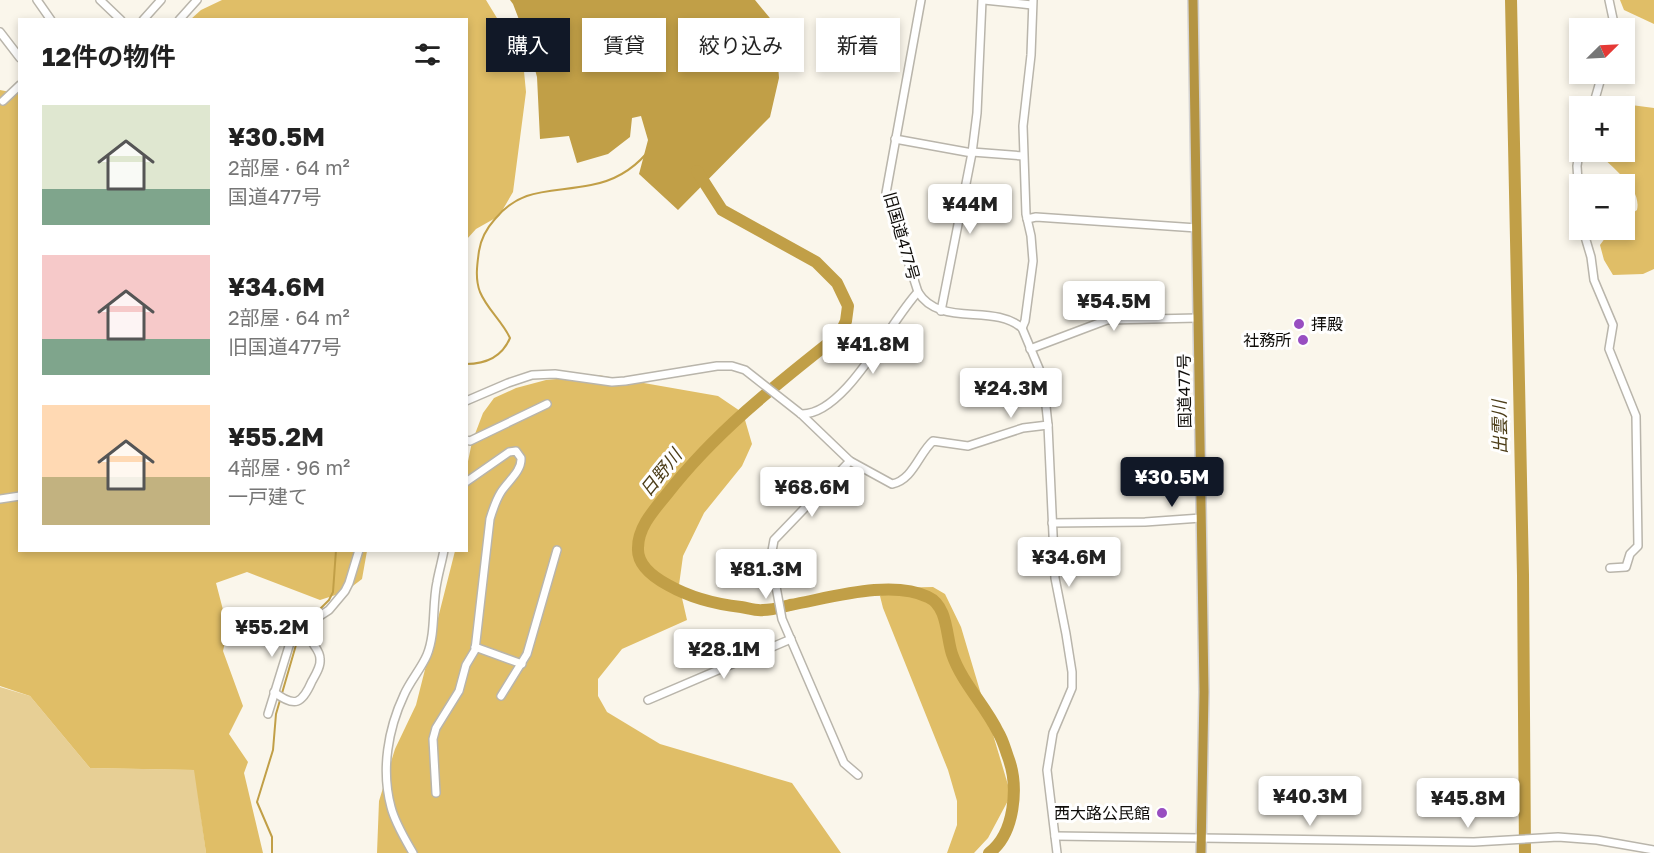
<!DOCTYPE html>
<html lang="ja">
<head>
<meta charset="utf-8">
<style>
	:root { --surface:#fff; --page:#f2f2f2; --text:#222; --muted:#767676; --accent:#111827 }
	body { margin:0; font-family:"Golos Text","Noto Sans JP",sans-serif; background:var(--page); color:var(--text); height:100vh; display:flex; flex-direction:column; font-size:22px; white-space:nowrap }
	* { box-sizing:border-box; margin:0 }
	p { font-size:20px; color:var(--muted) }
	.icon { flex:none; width:33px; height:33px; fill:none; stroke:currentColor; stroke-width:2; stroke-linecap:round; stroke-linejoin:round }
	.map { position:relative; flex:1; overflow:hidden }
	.sheet { position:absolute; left:18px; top:18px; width:450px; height:534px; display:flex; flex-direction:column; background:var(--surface); border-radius:0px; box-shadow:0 3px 9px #0003 }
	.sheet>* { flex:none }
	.banner { position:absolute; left:486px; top:18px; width:570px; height:54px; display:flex; gap:12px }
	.needle { width:39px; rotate:66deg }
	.fabs { position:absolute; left:1569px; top:18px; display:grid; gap:12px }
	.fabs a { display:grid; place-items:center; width:66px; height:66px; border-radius:0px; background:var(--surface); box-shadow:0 3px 9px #0003; font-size:30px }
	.price { position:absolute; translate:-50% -51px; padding:0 14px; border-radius:6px; background:#fff; color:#222; font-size:20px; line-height:39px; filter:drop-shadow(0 2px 3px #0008) }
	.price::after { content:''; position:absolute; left:50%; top:36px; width:18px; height:14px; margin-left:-9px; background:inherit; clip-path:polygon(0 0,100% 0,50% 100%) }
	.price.active { background:var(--accent); color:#fff }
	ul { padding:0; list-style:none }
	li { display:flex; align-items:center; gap:18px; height:150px; padding:0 24px }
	li span { display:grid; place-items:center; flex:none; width:168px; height:120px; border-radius:0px; color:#555 }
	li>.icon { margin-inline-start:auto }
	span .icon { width:72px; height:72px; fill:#fffc; stroke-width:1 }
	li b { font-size:26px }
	h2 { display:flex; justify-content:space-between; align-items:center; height:72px; padding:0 24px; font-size:26px }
	.pill { padding:0 21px; border-radius:0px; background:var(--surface); box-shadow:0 3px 9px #0003; font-size:21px; line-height:54px }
	.pill.active { background:var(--accent); color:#fff }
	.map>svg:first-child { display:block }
	.green { fill:#e7cf95 }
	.forest { fill:#e0be67 }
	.water { fill:#c19f47 }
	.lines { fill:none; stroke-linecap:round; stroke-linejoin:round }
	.stream { stroke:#c19f47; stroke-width:2 }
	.river { stroke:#c19f47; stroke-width:12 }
	.minor-casing { stroke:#b9b5ab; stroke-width:10 }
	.highway-casing { stroke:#d4d3d3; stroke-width:12 }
	.minor { stroke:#fff; stroke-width:7 }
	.highway { stroke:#b49442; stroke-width:9 }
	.poi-dot { fill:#984ec1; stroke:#fff; stroke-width:2 }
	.labels { text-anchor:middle; stroke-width:6; stroke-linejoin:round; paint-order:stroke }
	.street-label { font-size:16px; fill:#0f0d0a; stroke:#fff }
	.poi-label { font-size:16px; fill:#0f0d0a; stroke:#fff; text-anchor:end }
	.water-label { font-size:18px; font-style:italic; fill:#4d3e19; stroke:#fff }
</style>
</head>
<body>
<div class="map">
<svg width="1654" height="853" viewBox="0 0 1654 853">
	<rect width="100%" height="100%" fill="#faf6eb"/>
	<path class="green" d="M0 687 30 696 90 768 195 770 206 853H0Z"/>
	<g class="forest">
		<path d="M222 0H486L523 61 526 92 513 192 499 216 476 229 467 239 466 20 191 19 201 10Z"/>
		<path d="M1620 0H1654V24L1624 10Z"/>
		<path d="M0 90 20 94V550L367 551 362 579 345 592 320 600 247 572 216 583 228 629 223 651 243 706 229 734 248 762 244 773 263 853H206L194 770 90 768 30 696 0 686Z"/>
		<path d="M1616 103 1654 108V269L1643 274 1613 275 1604 260 1600 245 1611 230H1624L1625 218 1637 210C1642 187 1612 169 1598 152H1624V106H1611Z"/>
		<path d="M598 375 718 396 743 413 752 444 742 466 704 513 683 556 679 585 687 620 622 649 598 679V696L607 712 660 744 792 783 841 853H377L379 801 395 749 416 705 455 551 466 550 467 466 472 442 483 413 494 398 516 388 546 380Z"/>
		<path d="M933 587 945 594 961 627 1011 795 988 838 974 853H947L957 825V801L948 770 883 608 880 596 890 588Z"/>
	</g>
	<path class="water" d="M510 0H755L779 29 777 50 779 78 770 117 678 210 639 174 648 140 641 116 632 118 630 137 608 154 577 163 569 136 540 139 537 77 528 43 513 4Z"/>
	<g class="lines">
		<g class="stream">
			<path d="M466 364C487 364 502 357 510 338 502 321 487 309 480 292 475 279 477 265 479 251 481 238 486 229 495 219 522 186 553 193 591 185 613 181 632 170 646 154"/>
			<path d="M311 618 329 600 333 592 336 550"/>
			<path d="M272 853V837L257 802 273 750 276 714 298 638 308 623"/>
		</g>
		<g class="river">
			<path d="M1511 0 1523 575 1525 853"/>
			<path d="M697 171 722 210 816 262 837 283 848 306 846 321 840 334C778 383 716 431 667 494 654 510 638 527 638 548 637 565 655 578 668 585 691 598 714 604 741 607 748 608 756 611 763 610 772 610 782 607 790 605 830 598 891 579 928 597 948 606 946 636 952 654 962 683 985 705 998 732 1003 740 1005 749 1008 757 1019 786 1015 834 989 853"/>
		</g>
		<g class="minor-casing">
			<g id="minor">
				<path d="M37 0 51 20"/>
				<path d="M100 0 121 20"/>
				<path d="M921 0 886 193 918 292C940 328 993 303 1022 328L1043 378 1048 425 1055 578 1066 634 1072 672V688L1053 733 1047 770 1057 853"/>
				<path d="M984 0 1032 5"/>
				<path d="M1609 0 1615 28"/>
				<path d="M143 20 161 0"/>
				<path d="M179 20 197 0"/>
				<path d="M0 32 20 58"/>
				<path d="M3 101 20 85"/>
				<path d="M1593 106 1601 78 1605 74"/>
				<path d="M895 139 972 153"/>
				<path d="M1580 145 1577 166 1580 213"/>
				<path d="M972 152 1023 156"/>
				<path d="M1027 219 1036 217 1197 228"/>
				<path d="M1583 230 1591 257 1594 280 1613 325 1609 349 1636 416 1638 546 1630 554 1626 567 1610 568"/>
				<path d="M941 311 972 153 977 113 982 0"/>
				<path d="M1022 328 1025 321 1033 261 1031 236 1026 214 1023 126 1031 55 1033 0"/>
				<path d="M1030 349 1107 320 1198 318"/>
				<path d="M466 401 508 383 532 375 555 374 612 382 625 381 717 366H732L745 370 801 414 850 461 892 484C913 480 919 453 933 441L968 446 1023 428 1048 425"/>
				<path d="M801 414C845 416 890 321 918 292"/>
				<path d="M466 440 470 441 547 404"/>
				<path d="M850 461 774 540 772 551V565L782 619 844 763 858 775"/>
				<path d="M0 499 20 496"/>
				<path d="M1052 523 1145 522 1201 518"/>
				<path d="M475 647 522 664"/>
				<path d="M274 692C295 708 302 704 312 681 316 674 321 666 320 659 320 650 313 646 310 638L314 620"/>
				<path d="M501 696 527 654 557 550"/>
				<path d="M648 700 791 639"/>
				<path d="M268 714 293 633 305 620 312 621 329 610 345 591 349 583 359 550"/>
				<path d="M436 793 433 739 436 728 459 691 466 665 475 650 490 519C493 509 496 500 501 492 508 481 522 471 521 458L516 451 509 452 466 482"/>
				<path d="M1055 836 1474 842 1558 837 1597 840 1654 850"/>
				<path d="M413 853C405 839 395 823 391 807 381 770 388 729 404 695 410 681 421 669 427 655 436 633 432 605 437 582 439 571 442 561 444 550"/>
			</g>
		</g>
		<g class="highway-casing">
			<path id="highway" d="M1193 0 1204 692 1201 853"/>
		</g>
		<use href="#minor" class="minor"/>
		<use href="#highway" class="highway"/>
	</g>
	<g class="poi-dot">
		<circle cx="1299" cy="324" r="6"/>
		<circle cx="1303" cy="340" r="6"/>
		<circle cx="1162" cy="813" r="6"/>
	</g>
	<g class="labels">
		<g class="street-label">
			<text transform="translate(902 236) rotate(74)" y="6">旧国道477号</text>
			<text transform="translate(1184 391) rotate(-91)" y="6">国道477号</text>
		</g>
		<g class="poi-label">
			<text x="1311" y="330" text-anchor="start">拝殿</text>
			<text x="1291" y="346">社務所</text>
			<text x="1150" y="819">西大路公民館</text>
		</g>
		<g class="water-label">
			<text transform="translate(1500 427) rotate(-91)" y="6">出雲川</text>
			<text transform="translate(661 473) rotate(-51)" y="6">日野川</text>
		</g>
	</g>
</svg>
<div class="fabs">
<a><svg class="needle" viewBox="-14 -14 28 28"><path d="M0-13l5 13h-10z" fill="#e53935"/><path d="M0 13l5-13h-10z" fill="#767676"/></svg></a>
<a>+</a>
<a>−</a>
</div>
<b class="price" style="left:970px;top:235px">¥44M</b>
<b class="price" style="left:1114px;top:332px">¥54.5M</b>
<b class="price" style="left:873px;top:375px">¥41.8M</b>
<b class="price" style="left:1011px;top:419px">¥24.3M</b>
<b class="price active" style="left:1172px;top:508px">¥30.5M</b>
<b class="price" style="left:812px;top:518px">¥68.6M</b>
<b class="price" style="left:1069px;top:588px">¥34.6M</b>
<b class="price" style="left:766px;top:600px">¥81.3M</b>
<b class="price" style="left:272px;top:658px">¥55.2M</b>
<b class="price" style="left:724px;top:680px">¥28.1M</b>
<b class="price" style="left:1310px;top:827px">¥40.3M</b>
<b class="price" style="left:1468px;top:829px">¥45.8M</b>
<div class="banner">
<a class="pill active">購入</a>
<a class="pill">賃貸</a>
<a class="pill">絞り込み</a>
<a class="pill">新着</a>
</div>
<section class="sheet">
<h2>12件の物件<svg class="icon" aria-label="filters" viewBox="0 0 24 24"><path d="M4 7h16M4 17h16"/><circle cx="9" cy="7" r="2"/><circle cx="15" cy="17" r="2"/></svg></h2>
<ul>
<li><span style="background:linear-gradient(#dfe7d0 70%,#7fa58c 0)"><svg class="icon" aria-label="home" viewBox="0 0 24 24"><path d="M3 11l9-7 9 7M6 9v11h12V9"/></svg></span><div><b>¥30.5M</b><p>2部屋 · 64 m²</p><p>国道477号</p></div></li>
<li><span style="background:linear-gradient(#f6c9c9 70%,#7fa58c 0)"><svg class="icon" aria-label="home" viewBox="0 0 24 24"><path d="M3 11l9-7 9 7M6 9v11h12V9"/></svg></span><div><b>¥34.6M</b><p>2部屋 · 64 m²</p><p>旧国道477号</p></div></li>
<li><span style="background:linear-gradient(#ffd9b3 60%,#c2b280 0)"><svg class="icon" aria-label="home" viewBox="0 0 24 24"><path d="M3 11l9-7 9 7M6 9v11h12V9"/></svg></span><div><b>¥55.2M</b><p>4部屋 · 96 m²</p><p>一戸建て</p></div></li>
</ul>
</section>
</div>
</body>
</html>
